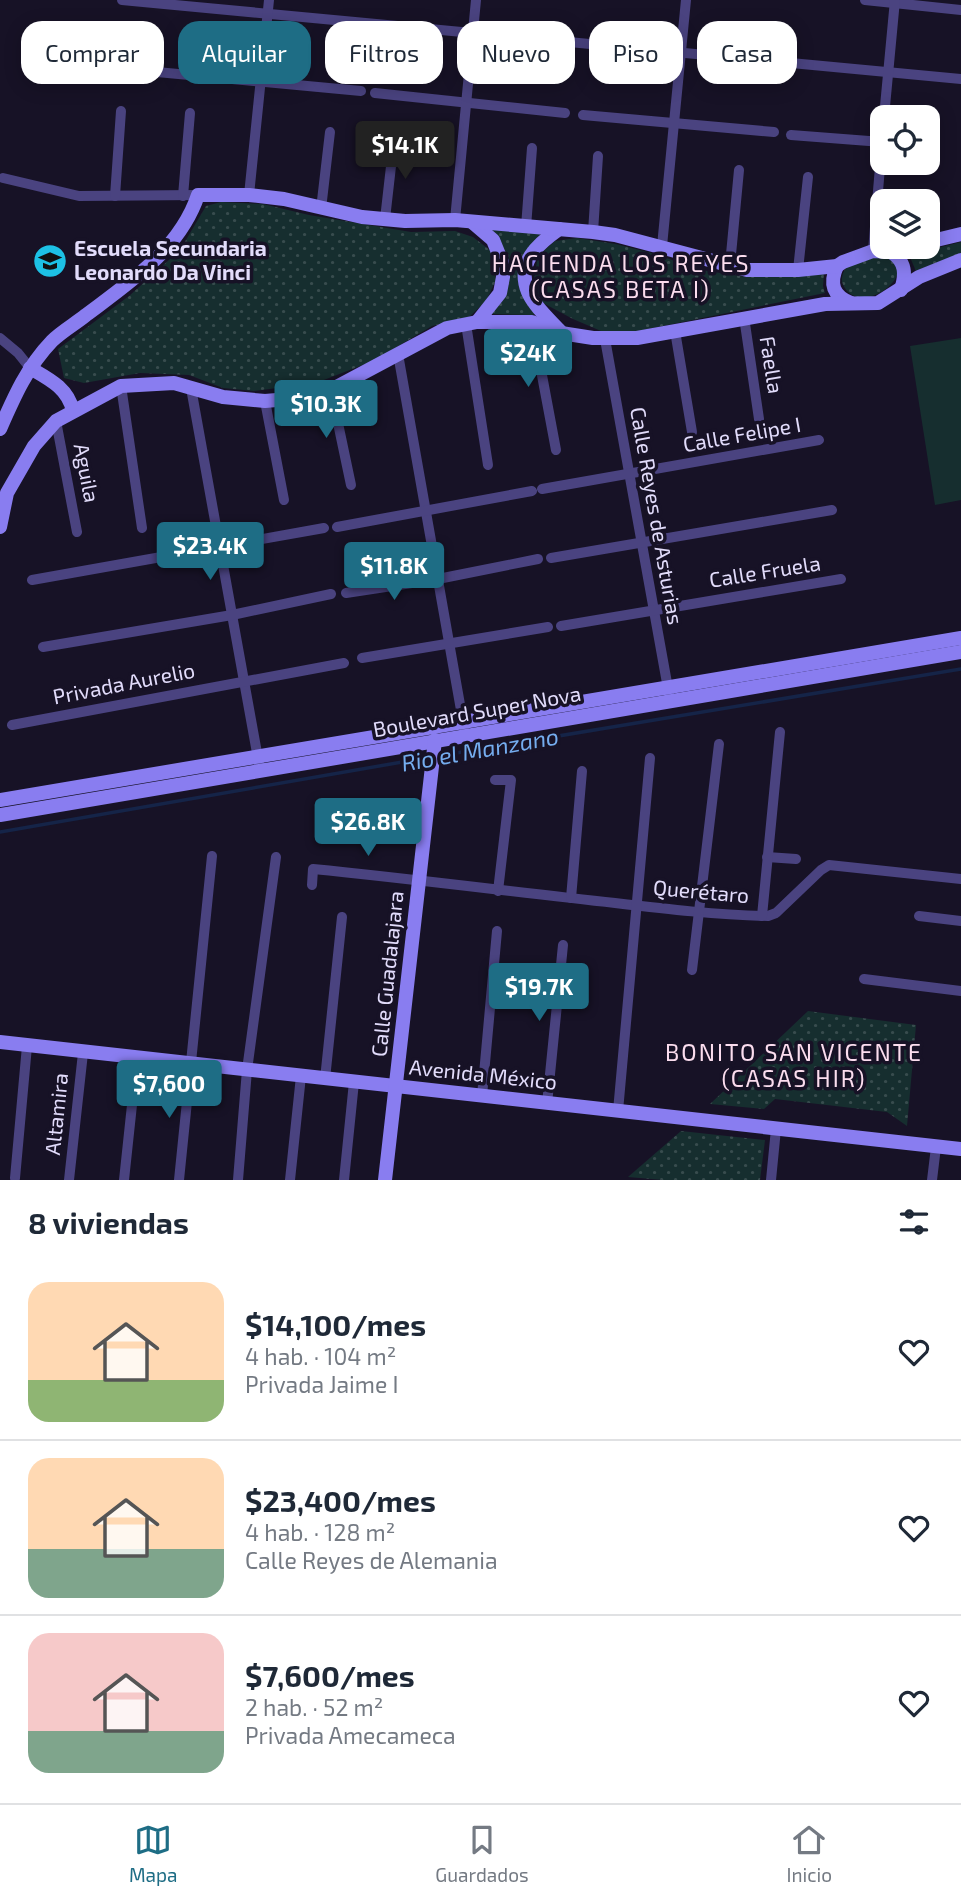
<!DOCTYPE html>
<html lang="es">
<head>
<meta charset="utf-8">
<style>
	:root { --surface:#fff; --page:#f2f2f3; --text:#1f2937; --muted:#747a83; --line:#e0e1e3; --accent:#1e6d85 }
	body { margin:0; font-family:"Exo 2",sans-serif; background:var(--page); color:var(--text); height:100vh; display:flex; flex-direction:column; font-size:26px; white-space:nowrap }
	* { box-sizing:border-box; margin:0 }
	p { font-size:23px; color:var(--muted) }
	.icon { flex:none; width:38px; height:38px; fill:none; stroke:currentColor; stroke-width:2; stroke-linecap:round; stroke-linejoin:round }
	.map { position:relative; height:1180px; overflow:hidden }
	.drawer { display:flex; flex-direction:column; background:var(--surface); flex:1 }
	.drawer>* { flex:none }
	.guide { position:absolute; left:21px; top:21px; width:920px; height:63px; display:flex; gap:14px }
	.controls { position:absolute; left:870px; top:105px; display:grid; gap:14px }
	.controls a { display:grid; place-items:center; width:70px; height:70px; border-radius:14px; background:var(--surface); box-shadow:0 4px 18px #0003; font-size:35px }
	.price { position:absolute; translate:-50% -60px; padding:0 16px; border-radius:7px; background:var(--accent); color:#fff; font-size:23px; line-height:46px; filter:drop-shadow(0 2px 4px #0008) }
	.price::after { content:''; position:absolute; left:50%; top:42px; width:21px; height:16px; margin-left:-10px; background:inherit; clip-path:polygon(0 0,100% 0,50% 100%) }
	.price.current { background:#222; color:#fff }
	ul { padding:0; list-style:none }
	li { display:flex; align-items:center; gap:21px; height:175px; padding:0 28px }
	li+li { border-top:2px solid var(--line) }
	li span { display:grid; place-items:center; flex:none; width:196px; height:140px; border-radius:21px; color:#555 }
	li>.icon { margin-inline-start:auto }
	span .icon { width:84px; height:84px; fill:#fffc; stroke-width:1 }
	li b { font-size:30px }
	h2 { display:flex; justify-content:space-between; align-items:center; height:84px; padding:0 28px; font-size:30px }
	.chip { padding:0 24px; border-radius:21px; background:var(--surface); box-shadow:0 4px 18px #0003; font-size:24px; line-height:63px }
	.chip.current { background:var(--accent); color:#fff }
	.tab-bar { display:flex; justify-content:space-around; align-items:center; height:98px; border-top:2px solid var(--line); background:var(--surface); font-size:19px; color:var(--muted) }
	.tab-bar a { display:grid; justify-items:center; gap:4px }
	.tab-bar .current { color:var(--accent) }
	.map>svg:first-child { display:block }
	.park { fill:url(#park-dots) }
	.pitch { fill:#162e2f }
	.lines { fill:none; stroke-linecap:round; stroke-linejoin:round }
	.stream { stroke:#152448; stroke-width:3.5 }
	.street { stroke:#4a4380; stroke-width:10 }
	.secondary { stroke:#897df0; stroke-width:14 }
	.labels { text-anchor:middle; stroke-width:7; stroke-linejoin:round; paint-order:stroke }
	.poi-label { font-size:21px; font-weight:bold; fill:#e2dcfb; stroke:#171226; text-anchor:start }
	.street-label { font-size:21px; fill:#e2dcfb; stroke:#171226 }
	.neighbourhood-label { font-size:23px; letter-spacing:2px; fill:#fbddee; stroke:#171226 }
	.water-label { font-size:23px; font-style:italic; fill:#75adef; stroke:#171226 }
</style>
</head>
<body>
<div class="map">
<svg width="961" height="1180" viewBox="0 0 961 1180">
	<defs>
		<pattern id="park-dots" width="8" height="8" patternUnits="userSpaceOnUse" patternTransform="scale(1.75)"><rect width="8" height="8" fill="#162e2f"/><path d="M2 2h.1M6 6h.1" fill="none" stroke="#384c4e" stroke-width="1.8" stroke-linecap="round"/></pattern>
	</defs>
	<rect width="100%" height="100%" fill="#171226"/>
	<g class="park">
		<path d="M221 202 263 204 309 215 411 232 455 231 473 237 491 251 496 280 486 301 468 318 432 326 373 361 316 383 254 391 223 388 189 375 140 373 84 383 64 378 58 349 129 296 180 250 206 206Z"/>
		<path d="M492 228 540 232V235L525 253 535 313 533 315 492 314 502 301Z"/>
		<path d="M577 238 616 244 659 255 695 269 746 277 824 274 823 286 825 293 638 331H601L573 319 543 303 533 284 538 256 555 241Z"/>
		<path d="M961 242V253L916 271 909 255Z"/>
		<path d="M872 256C877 256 884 257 889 259 921 274 856 322 842 282 841 264 858 261 872 256Z"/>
		<path d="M808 1011 916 1025 907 1126 887 1112 775 1099 764 1109 710 1104Z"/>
		<path d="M681 1131 765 1140 760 1180H663L628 1177Z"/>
	</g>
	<path class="pitch" d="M961 338V500L935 505 910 346Z"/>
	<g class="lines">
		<g class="stream">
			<path d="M438 756 961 669"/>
			<path d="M0 832 431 757"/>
		</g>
		<g class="street">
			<path d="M122 0 961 79"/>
			<path d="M865 0 961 10"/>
			<path d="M71 64 361 91"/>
			<path d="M375 93 565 113"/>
			<path d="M583 115 774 132"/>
			<path d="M884 117 895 0"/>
			<path d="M791 135 882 142"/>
			<path d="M3 178 79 196 198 195"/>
			<path d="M249 195 269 0"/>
			<path d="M115 196 121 111"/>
			<path d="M183 196 190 113"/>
			<path d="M321 209 330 132"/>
			<path d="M385 219 394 140"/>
			<path d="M455 220 476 0"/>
			<path d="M526 227 532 148"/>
			<path d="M593 232 598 156"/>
			<path d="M662 246 686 0"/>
			<path d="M873 251 882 143"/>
			<path d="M730 265 739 170"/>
			<path d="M798 270 808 177"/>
			<path d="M744 317 759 419"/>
			<path d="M532 322 556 450"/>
			<path d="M466 324 488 465"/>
			<path d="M675 331 692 432"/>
			<path d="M0 338 18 353 30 368"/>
			<path d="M605 339 669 694"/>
			<path d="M398 354 464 727"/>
			<path d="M121 386 142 528"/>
			<path d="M191 388 259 764"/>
			<path d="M331 390 351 485"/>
			<path d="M265 401 284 500"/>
			<path d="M56 421 77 532"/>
			<path d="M542 489 819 440"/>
			<path d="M337 527 532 491"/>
			<path d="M551 558 832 510"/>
			<path d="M32 580 324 528"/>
			<path d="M346 593 438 579 538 559"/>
			<path d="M561 626 841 579"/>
			<path d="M43 647 232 615 331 594"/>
			<path d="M362 658 548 627"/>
			<path d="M12 725 344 663"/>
			<path d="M495 780H511L498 891"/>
			<path d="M767 857 796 859"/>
			<path d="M312 885 313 869C414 879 514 892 615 903 666 909 717 915 768 916L776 913 821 870 829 865 961 879"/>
			<path d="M571 898 582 771"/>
			<path d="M762 916 780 732"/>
			<path d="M919 916 961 921"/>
			<path d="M692 970 719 744"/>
			<path d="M864 979 961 991"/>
			<path d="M325 1079 342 917"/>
			<path d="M482 1096 497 931"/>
			<path d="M547 1104 563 945"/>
			<path d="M618 1111 650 758"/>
			<path d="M15 1178 27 1046"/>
			<path d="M69 1180 83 1053"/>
			<path d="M124 1180 137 1058"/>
			<path d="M179 1180 212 856"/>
			<path d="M238 1180 247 1070 276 857"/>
			<path d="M290 1180 301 1076"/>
			<path d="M344 1180 354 1082"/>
			<path d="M771 1180 776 1129"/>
			<path d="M932 1180 936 1147"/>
		</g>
		<g class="secondary">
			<path d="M472 222 493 240 502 262 503 277 500 293 477 322"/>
			<path d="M559 229C538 244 516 262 528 292 534 306 550 320 560 331"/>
			<path d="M928 242 961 234"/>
			<path d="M891 252C906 262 906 274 901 290"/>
			<path d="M837 266C829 284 833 296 851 303"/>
			<path d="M30 368C49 379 68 388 73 411"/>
			<path d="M0 429C14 397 27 367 52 341 62 331 75 324 86 315 130 282 180 249 198 195H249L284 199 362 217 405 221 455 220 593 232 615 235 747 270H798L837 266 843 262 873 251 891 252 910 247"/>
			<path d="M0 527 7 493 34 446 56 421 121 386 174 383 223 397 265 401 300 398 331 390 447 328 477 322H532L561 333 593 338H637L825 304 878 303 919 277 961 260"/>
			<path d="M0 800 961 638"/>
			<path d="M0 815 961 652"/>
			<path d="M0 1042 961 1149"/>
			<path d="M385 1180 435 740"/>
		</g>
	</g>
	<defs>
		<g id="school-disc" transform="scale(1.75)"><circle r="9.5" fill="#1dc1e5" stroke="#171226"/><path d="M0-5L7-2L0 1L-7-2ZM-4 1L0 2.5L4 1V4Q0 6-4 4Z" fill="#111"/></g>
	</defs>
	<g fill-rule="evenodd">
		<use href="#school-disc" x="50" y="261"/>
	</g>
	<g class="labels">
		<g class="poi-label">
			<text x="74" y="256">Escuela Secundaria<tspan x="74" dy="24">Leonardo Da Vinci</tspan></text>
		</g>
		<g class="street-label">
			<text transform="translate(771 365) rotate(81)" y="7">Faella</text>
			<text transform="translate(742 435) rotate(-10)" y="7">Calle Felipe I</text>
			<text transform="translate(86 473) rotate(79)" y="7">Aguila</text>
			<text transform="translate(656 516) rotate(80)" y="7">Calle Reyes de Asturias</text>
			<text transform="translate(765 572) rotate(-9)" y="7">Calle Fruela</text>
			<text transform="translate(124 684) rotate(-11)" y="7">Privada Aurelio</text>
			<text transform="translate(477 712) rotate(-10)" y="7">Boulevard Super Nova</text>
			<text transform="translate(701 892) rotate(5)" y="7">Querétaro</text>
			<text transform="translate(388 974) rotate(-84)" y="7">Calle Guadalajara</text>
			<text transform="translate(483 1075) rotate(6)" y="7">Avenida México</text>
			<text transform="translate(57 1114) rotate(-84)" y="7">Altamira</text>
		</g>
		<g class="neighbourhood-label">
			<text x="621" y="272">HACIENDA LOS REYES<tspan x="621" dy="26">(CASAS BETA I)</tspan></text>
			<text x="794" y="1061">BONITO SAN VICENTE<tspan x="794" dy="26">(CASAS HIR)</tspan></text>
		</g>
		<g class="water-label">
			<text transform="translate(480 750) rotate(-10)" y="8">Rio el Manzano</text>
		</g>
	</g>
</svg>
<div class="controls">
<a><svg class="icon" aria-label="locate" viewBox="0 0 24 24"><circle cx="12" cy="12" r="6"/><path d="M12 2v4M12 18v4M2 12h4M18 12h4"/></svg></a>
<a><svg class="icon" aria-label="layers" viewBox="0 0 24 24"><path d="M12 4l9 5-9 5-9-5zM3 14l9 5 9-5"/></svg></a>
</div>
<b class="price current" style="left:405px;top:181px">$14.1K</b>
<b class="price" style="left:528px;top:389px">$24K</b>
<b class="price" style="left:326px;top:440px">$10.3K</b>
<b class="price" style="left:210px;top:582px">$23.4K</b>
<b class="price" style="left:394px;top:602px">$11.8K</b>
<b class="price" style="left:368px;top:858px">$26.8K</b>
<b class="price" style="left:539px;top:1023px">$19.7K</b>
<b class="price" style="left:169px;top:1120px">$7,600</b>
<div class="guide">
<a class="chip">Comprar</a>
<a class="chip current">Alquilar</a>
<a class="chip">Filtros</a>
<a class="chip">Nuevo</a>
<a class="chip">Piso</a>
<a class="chip">Casa</a>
</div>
</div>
<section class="drawer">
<h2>8 viviendas<svg class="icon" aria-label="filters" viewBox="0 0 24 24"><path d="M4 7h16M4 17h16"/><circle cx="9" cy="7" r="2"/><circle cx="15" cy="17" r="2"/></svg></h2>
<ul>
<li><span style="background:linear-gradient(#ffd9b3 70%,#8fb573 0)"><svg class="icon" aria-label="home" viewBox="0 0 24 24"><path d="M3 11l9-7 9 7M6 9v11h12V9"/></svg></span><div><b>$14,100/mes</b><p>4 hab. · 104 m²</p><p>Privada Jaime I</p></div><svg class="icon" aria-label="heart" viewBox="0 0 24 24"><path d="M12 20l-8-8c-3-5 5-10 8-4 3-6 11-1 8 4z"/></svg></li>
<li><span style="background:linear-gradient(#ffd9b3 65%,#7fa58c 0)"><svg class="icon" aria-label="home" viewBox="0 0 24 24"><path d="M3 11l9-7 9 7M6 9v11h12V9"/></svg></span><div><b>$23,400/mes</b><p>4 hab. · 128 m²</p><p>Calle Reyes de Alemania</p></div><svg class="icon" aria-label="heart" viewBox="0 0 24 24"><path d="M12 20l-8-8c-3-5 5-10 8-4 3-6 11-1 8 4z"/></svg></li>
<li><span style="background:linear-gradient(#f6c9c9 70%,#7fa58c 0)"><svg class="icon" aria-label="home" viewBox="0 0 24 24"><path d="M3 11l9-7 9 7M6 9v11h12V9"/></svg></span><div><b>$7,600/mes</b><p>2 hab. · 52 m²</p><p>Privada Amecameca</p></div><svg class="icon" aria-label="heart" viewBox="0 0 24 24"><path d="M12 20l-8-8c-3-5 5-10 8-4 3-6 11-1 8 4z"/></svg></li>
</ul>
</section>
<nav class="tab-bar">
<a class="current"><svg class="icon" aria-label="map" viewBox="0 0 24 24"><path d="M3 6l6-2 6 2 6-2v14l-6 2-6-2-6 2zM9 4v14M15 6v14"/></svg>Mapa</a>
<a><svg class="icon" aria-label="saved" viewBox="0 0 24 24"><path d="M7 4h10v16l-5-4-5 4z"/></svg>Guardados</a>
<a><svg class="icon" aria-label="home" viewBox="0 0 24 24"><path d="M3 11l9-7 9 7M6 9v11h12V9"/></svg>Inicio</a>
</nav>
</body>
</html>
